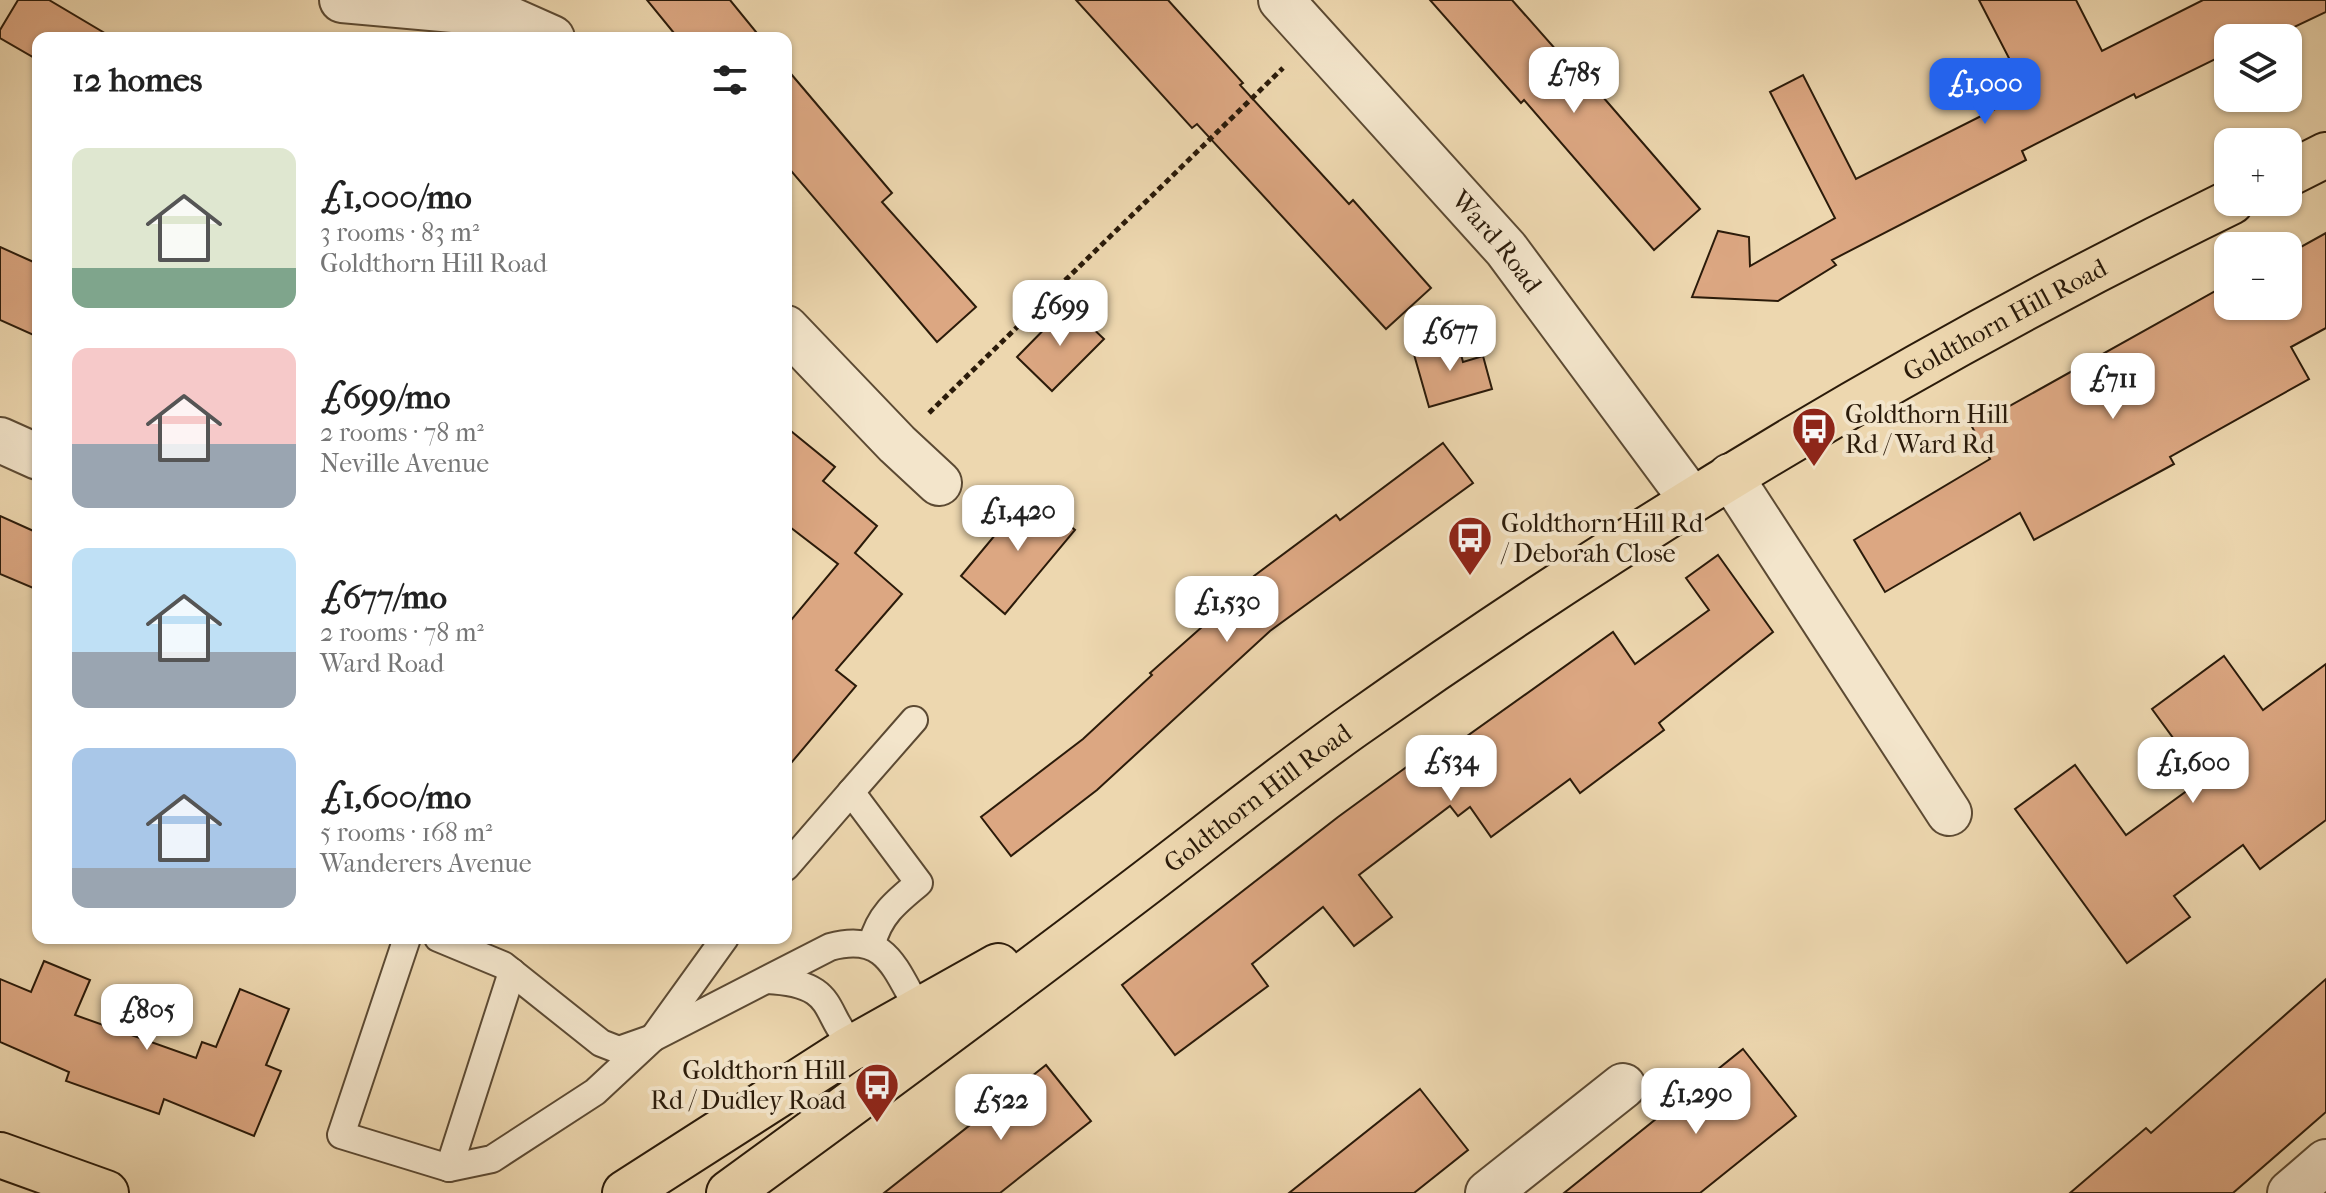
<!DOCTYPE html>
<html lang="en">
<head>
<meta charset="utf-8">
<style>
	:root { --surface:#fff; --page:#f2f2f2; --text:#222; --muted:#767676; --accent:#2563eb }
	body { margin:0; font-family:"IM FELL French Canon",serif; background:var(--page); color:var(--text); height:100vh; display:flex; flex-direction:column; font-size:30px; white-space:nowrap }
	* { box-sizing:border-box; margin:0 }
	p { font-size:26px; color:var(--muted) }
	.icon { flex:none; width:44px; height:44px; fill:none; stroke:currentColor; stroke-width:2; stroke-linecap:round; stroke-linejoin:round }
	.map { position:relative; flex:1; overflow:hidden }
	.details { position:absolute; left:32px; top:32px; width:760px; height:912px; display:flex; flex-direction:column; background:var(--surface); border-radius:16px; box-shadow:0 2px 6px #0004 }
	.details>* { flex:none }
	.controls { position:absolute; left:2214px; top:24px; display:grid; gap:16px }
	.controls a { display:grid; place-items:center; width:88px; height:88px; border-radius:16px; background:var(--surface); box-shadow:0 2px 6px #0004; font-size:40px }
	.price { position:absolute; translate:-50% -68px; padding:0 18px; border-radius:16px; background:#fff; color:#222; font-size:26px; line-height:52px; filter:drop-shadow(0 2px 4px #0008) }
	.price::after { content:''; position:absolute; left:50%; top:48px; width:24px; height:18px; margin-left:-12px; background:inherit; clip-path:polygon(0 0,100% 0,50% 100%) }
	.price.active { background:var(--accent); color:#fff }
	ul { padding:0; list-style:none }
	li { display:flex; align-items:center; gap:24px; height:200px; padding:0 40px }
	li span { display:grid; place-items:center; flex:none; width:224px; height:160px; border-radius:16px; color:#555 }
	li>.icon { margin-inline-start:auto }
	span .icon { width:96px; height:96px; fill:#fffc; stroke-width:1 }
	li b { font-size:34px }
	h2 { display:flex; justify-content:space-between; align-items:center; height:96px; padding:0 40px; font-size:34px }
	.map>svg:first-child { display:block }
	.building { fill:#dca782; stroke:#2b1b0a; stroke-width:2 }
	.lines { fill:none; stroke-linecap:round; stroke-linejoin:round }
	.service-casing { stroke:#5c4a33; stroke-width:30 }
	.minor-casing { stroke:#5c4a33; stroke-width:48 }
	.primary-casing { stroke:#2b1b0a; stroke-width:48 }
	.path { stroke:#2b1b0a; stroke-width:5; stroke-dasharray:6 4; stroke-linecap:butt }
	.service { stroke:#f3e5cb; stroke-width:26 }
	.minor { stroke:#f3e5cb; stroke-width:44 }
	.primary { stroke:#edd7af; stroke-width:44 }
	.labels { text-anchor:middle; stroke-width:8; stroke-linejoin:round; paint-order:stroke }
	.street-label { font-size:26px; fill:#2b1b0a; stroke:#f3e5cb }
	.poi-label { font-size:26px; fill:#2b1b0a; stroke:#f3e5cb; text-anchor:start }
</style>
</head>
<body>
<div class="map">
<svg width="2326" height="1193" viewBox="0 0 2326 1193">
	<rect width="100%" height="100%" fill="#edd7af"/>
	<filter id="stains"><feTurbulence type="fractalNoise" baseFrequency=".0025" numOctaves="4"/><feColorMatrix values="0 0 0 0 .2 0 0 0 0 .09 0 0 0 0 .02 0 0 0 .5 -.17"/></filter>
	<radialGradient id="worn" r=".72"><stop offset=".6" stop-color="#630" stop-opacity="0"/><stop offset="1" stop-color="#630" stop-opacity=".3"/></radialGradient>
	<g class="building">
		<path d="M18 0H49L113 38H38V60L0 38V30Z"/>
		<path d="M647 0H730L761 38H678Z"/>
		<path d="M1076 0H1168L1243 83 1240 85 1349 204 1353 200 1431 288 1386 329 1197 124 1192 128Z"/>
		<path d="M1430 0H1512L1587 85 1590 82 1700 209 1654 250 1524 100 1521 103Z"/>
		<path d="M1979 0H2076L2102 51 2203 0H2326V12L2271 38H2228V53L2136 98 2134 94 2022 151 2026 160 1832 260 1836 265 1778 301 1692 297 1718 231 1749 237 1750 266 1835 218 1770 92 1803 75 1856 179 2027 93Z"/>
		<path d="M786 68 892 193 882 202 976 307 937 342 786 165Z"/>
		<path d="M2326 233V328L2291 347 2309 379 2170 457 2174 464 2034 540 2020 513 1885 592 1854 540 1990 459 1972 427 2228 284V306H2288V254Z"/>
		<path d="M0 247 38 264V337L0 320Z"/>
		<path d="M1068 305 1104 339 1052 391 1017 357Z"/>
		<path d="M1457 339 1463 362 1483 356 1492 389 1429 407 1413 351Z"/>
		<path d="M786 427 835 467 823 481 877 526 855 553 902 594 836 670 856 686 786 769V626L838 564 786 524Z"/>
		<path d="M1443 443 1473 483 1270 631 1097 790 1011 856 981 817 1083 739 1152 675 1150 673 1256 579 1254 576 1336 515 1340 520Z"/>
		<path d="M1030 493 1075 530 1005 614 961 576Z"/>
		<path d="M0 516 38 533V590L0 574Z"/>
		<path d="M1718 555 1773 632 1659 723 1664 730 1580 793 1570 779 1491 837 1470 807 1458 816 1450 806 1359 875 1392 917 1354 946 1323 907 1252 964 1268 986 1175 1055 1122 985 1338 817 1412 763 1418 771 1613 632 1635 664 1709 610 1686 578Z"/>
		<path d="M2224 656 2263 710 2326 664V820L2260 869 2243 845 2174 896 2190 917 2127 963 2015 809 2075 765 2126 835 2203 779 2152 709Z"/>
		<path d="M44 961 90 980 75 1015 196 1058 202 1042 216 1047 240 989 289 1009 266 1065 281 1071 254 1136 164 1099 159 1114 66 1081 69 1072 0 1042V979L31 992Z"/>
		<path d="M2326 979V1112L2233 1193H2070L2146 1128 2151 1133Z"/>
		<path d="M1743 1049 1796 1116 1700 1193H1564Z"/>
		<path d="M1046 1065 1091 1121 1000 1193H884Z"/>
		<path d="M1420 1089 1468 1150 1414 1193H1289Z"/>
	</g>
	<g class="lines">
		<g class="service-casing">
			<g id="service">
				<path d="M851 792 914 720"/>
				<path d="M786 867 851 792 919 883C897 901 879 915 872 944"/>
				<path d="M407 938 341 1135 449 1168 492 1159 595 1092 653 1038 725 938"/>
				<path d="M438 938 503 965 601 1043 619 1050 653 1038 830 947C886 932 894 967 919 1010"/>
				<path d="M767 980C848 984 816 1021 865 1054"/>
				<path d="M449 1168 512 972"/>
			</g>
		</g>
		<g class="minor-casing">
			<g id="minor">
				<path d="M342 0 498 14 552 38"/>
				<path id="s1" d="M1281 0 1506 249 1692 500"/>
				<path d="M786 328 897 444 939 483"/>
				<path d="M0 440 38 457"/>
				<path d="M1730 476 1949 813"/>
				<path d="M1488 1193 1623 1086"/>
				<path d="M2290 1193 2326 1162"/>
			</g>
		</g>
		<g class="primary-casing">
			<g id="primary">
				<path d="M2288 174 2326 155"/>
				<path d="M0 1155 106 1193"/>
				<path d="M625 1193 848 1050 998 966"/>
				<path id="s2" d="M729 1193C861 1097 992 1000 1122 901 1199 843 1274 782 1353 726 1631 529 1924 352 2231 202"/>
			</g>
		</g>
		<path class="path" d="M929 413 1283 68"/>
		<use href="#service" class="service"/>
		<use href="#minor" class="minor"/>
		<use href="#primary" class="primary"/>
	</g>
	<defs>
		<g id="bus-pin" transform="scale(2.3)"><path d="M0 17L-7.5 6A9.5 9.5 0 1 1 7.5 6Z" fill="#8f2418" stroke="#f3e5cb"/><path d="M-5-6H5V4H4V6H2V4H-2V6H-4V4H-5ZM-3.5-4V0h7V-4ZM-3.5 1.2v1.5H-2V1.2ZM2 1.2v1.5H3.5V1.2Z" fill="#fff"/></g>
	</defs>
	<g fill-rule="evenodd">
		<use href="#bus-pin" x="1814" y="429"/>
		<use href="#bus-pin" x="1470" y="538"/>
		<use href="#bus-pin" x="877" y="1085"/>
	</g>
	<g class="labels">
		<g class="street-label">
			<text dy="9" stroke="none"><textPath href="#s1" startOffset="324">Ward Road</textPath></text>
			<text dy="9" stroke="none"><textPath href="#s2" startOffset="1548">Goldthorn Hill Road</textPath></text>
			<text dy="9" stroke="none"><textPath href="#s2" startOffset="660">Goldthorn Hill Road</textPath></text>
		</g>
		<g class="poi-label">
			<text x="1845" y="423">Goldthorn Hill<tspan x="1845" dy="30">Rd / Ward Rd</tspan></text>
			<text x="1501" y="532">Goldthorn Hill Rd<tspan x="1501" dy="30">/ Deborah Close</tspan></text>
			<text x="846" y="1079" text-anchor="end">Goldthorn Hill<tspan x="846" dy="30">Rd / Dudley Road</tspan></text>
		</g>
	</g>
	<rect width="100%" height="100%" filter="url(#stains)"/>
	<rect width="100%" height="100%" fill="url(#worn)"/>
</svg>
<div class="controls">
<a><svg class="icon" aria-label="layers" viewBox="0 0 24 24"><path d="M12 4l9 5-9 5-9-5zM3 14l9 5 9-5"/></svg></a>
<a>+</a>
<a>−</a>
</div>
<b class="price" style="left:1574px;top:115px">£785</b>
<b class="price active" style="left:1985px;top:126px">£1,000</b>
<b class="price" style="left:1060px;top:348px">£699</b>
<b class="price" style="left:1450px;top:373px">£677</b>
<b class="price" style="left:2113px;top:421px">£711</b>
<b class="price" style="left:1018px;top:553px">£1,420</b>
<b class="price" style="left:1227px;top:644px">£1,530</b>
<b class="price" style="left:1451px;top:803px">£534</b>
<b class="price" style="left:2193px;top:805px">£1,600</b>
<b class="price" style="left:147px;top:1052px">£805</b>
<b class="price" style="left:1696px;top:1136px">£1,290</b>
<b class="price" style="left:1001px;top:1142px">£522</b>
<section class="details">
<h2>12 homes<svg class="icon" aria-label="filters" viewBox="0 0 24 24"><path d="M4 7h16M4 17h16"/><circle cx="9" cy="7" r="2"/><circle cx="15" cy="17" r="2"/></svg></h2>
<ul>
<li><span style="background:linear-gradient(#dfe7d0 75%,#7fa58c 0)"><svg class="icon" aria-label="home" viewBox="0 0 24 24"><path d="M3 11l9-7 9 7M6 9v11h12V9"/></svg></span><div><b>£1,000/mo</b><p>3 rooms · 83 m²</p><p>Goldthorn Hill Road</p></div></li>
<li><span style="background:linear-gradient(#f6c9c9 60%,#9aa5b1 0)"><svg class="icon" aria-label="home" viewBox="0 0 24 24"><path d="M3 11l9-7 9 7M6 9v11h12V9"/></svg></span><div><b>£699/mo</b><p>2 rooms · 78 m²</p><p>Neville Avenue</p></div></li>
<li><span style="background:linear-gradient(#bfe0f5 65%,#9aa5b1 0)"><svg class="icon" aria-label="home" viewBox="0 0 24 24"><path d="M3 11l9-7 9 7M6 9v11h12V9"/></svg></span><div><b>£677/mo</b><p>2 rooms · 78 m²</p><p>Ward Road</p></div></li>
<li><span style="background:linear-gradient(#a9c7e8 75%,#9aa5b1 0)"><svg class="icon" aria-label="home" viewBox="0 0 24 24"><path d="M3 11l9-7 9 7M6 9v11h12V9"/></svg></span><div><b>£1,600/mo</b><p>5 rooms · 168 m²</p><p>Wanderers Avenue</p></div></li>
</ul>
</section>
</div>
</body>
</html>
